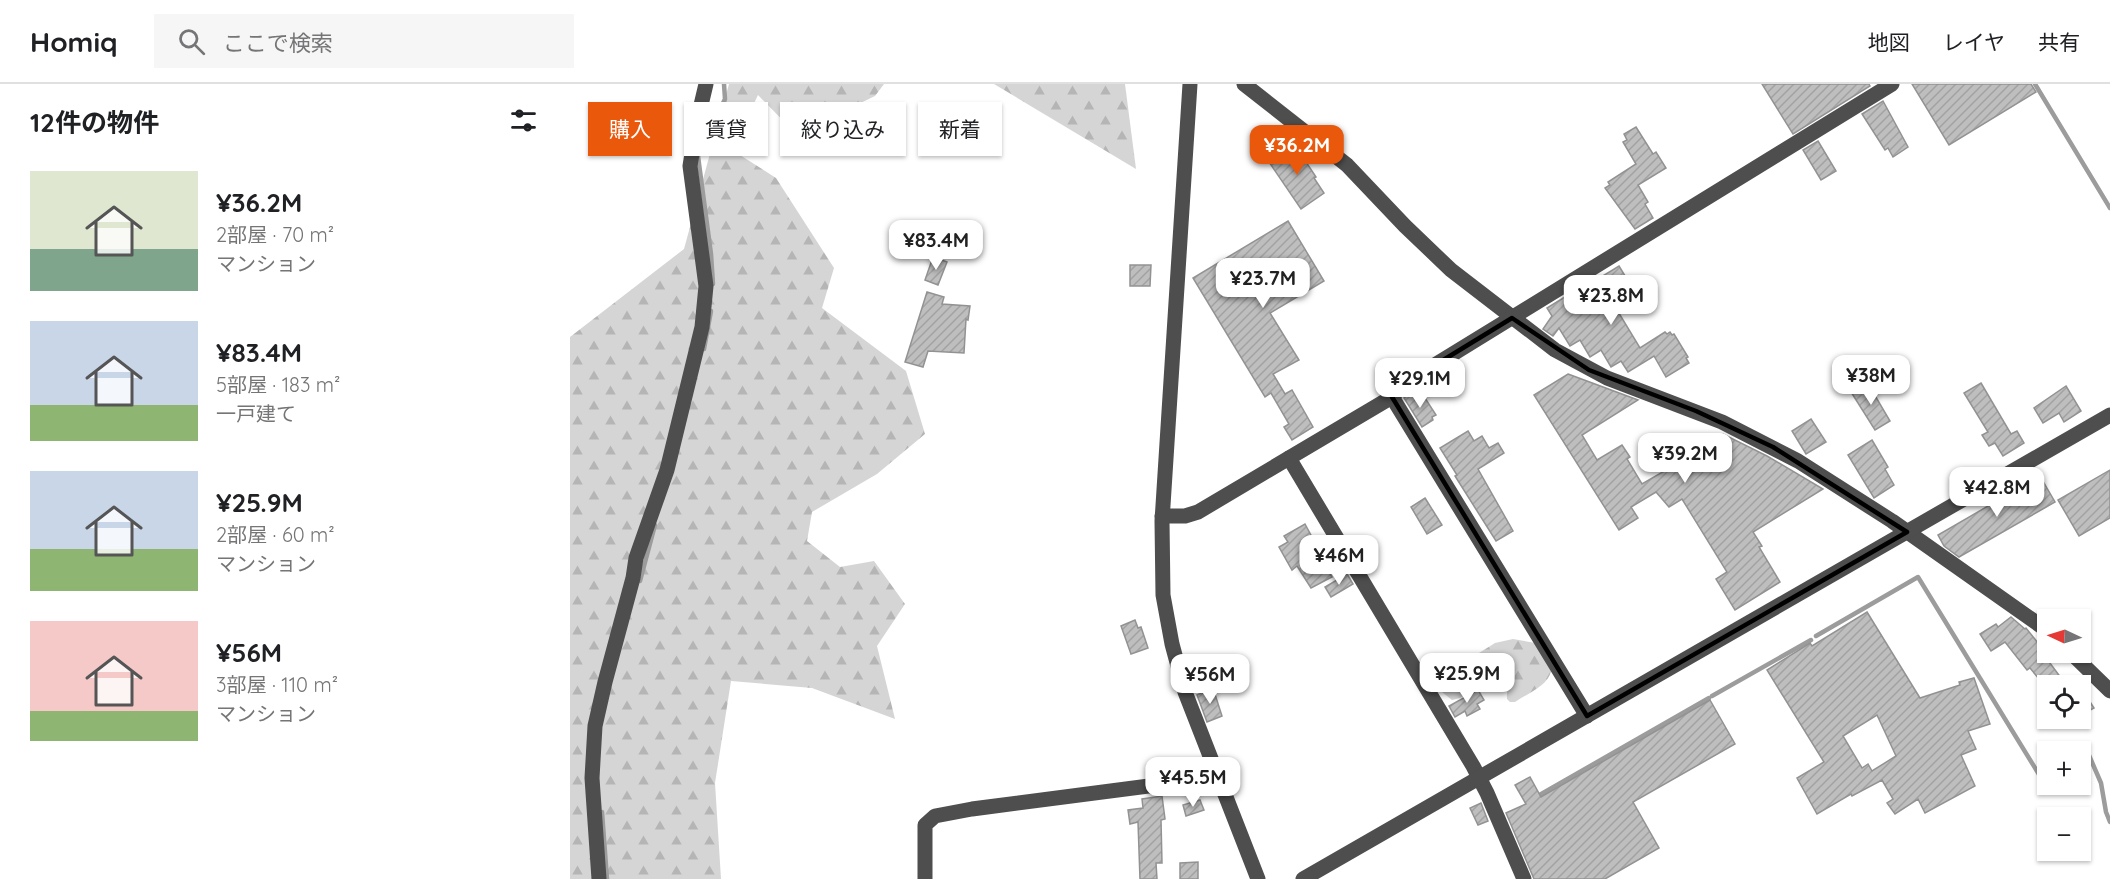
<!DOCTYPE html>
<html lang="ja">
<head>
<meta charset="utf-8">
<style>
	:root { --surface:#fff; --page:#f6f6f6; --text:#202124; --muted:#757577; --line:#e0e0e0; --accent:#ea580c }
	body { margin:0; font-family:Quicksand,"Noto Sans JP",sans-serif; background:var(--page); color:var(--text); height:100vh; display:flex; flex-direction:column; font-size:22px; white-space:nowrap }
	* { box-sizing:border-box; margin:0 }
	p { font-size:20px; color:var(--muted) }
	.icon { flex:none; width:33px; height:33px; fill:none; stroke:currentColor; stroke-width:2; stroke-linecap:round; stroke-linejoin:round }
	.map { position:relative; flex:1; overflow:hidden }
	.sheet { display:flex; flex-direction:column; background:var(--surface); width:570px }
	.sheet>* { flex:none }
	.top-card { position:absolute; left:18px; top:18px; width:570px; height:54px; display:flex; gap:12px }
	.needle { width:39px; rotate:274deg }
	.tools { position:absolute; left:1467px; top:525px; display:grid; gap:12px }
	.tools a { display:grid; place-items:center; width:54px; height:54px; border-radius:0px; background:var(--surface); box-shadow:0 2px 4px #0004; font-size:30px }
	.price { position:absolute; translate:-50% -51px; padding:0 14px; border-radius:12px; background:#fff; color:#222; font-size:20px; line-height:39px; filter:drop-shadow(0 2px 3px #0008) }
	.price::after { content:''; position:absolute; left:50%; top:36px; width:18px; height:14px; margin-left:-9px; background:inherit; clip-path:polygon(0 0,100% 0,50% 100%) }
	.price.current { background:var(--accent); color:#fff }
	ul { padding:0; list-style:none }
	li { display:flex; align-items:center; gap:18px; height:150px; padding:0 30px }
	li span { display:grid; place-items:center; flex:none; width:168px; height:120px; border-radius:0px; color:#555 }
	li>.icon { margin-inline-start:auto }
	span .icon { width:72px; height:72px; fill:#fffc; stroke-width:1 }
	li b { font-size:26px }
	h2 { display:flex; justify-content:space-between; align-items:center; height:72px; padding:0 30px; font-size:26px }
	.pill { padding:0 21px; border-radius:0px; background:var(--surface); box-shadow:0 2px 4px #0004; font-size:21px; line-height:54px }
	.pill.current { background:var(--accent); color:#fff }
	header { display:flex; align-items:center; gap:36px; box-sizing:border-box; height:84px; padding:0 30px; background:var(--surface); border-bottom:2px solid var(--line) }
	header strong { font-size:28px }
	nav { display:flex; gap:33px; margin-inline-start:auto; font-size:21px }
	.search { width:420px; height:54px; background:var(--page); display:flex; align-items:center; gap:15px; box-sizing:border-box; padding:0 21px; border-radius:0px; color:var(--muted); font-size:22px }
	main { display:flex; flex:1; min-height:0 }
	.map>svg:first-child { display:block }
	.forest { fill:url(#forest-firs) }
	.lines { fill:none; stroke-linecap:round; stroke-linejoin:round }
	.stream { stroke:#9c9c9c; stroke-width:4.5 }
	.building { fill:url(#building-hatch); stroke:#929292; stroke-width:1.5; fill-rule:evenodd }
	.minor { stroke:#4e4e4e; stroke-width:15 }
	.marked { fill:none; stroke:#000; stroke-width:4.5; stroke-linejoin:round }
</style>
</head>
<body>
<header>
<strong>Homiq</strong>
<div class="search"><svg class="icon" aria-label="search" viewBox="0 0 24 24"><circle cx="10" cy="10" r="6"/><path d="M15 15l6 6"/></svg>ここで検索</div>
<nav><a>地図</a><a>レイヤ</a><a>共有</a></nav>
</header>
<main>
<section class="sheet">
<h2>12件の物件<svg class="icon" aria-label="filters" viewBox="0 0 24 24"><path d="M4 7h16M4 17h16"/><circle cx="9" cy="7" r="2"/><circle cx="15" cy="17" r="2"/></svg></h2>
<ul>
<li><span style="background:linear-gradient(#dfe7d0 65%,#7fa58c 0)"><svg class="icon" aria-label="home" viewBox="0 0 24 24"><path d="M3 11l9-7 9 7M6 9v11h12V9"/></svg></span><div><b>¥36.2M</b><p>2部屋 · 70 m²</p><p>マンション</p></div></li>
<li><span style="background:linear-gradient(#c9d6e8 70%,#8fb573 0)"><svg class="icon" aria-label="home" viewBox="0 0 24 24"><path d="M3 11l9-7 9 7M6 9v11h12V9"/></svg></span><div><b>¥83.4M</b><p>5部屋 · 183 m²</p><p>一戸建て</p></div></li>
<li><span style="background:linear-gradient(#c9d6e8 65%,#8fb573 0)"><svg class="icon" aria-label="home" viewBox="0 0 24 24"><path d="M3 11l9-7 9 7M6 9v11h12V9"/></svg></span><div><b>¥25.9M</b><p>2部屋 · 60 m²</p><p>マンション</p></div></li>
<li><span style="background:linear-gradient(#f6c9c9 75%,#8fb573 0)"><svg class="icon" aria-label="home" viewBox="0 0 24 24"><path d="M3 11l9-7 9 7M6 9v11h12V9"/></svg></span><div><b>¥56M</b><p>3部屋 · 110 m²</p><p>マンション</p></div></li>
</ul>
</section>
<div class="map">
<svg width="1540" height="795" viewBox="0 0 1540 795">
	<defs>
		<pattern id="forest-firs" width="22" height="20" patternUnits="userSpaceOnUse" patternTransform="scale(1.5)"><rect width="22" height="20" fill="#d5d5d5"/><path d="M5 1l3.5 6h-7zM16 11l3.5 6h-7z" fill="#b5b5b5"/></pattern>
		<pattern id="building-hatch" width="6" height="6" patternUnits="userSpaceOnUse" patternTransform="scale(1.5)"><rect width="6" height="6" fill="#bebebe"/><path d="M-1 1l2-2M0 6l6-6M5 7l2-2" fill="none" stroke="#a2a2a2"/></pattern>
	</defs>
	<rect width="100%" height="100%" fill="#fff"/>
	<g class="forest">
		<path d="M159 0H314L305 12 226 50 188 11 162 66 206 94 264 184 252 224 336 287 355 350 307 390 242 428 237 457 270 483 304 477 335 520 307 562 325 635 242 604 161 597 145 699 151 795H0V253L114 165Z"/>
		<path d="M424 0H555L566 85Z"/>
		<path d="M943 555 965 559 981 587C978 602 958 609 945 618H940L937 615C936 603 941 591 938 579L930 577 912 586 907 604 890 614 882 616 872 608 868 599 872 592 925 559Z"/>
	</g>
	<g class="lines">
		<g class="stream">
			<path d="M1465 0 1540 124"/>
			<path d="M143 200 141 170 128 72 155 15 154 0"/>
			<path d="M134 265 141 227"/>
			<path d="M70 497 85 441"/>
			<path d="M1246 552 1348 493 1473 697 1478 694"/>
			<path d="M1142 612 1241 556"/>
			<path d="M1510 673 1518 669 1531 699 1536 728 1540 738"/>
			<path d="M966 713 1139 614"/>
			<path d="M32 728 37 795"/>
		</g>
	</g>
	<g class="building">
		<path d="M1192 0H1299L1300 2 1223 50Z"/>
		<path d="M1342 0H1461L1466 8 1379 61Z"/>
		<path d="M1313 17 1338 63 1323 73 1318 64 1315 66 1292 30Z"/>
		<path d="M1066 43 1083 70 1086 68 1096 84 1068 101 1078 118 1075 120 1083 134 1065 145 1035 104 1040 101 1038 98 1066 80 1053 58 1057 56 1054 50Z"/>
		<path d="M1248 57 1266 87 1251 96 1233 66Z"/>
		<path d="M721 59 736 78 746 93 744 94 754 109 731 125 699 78Z"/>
		<path d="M718 137 754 197 700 229 729 276 703 290 715 310 722 306 743 343 722 356 714 343 719 340 701 309 695 313 623 194Z"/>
		<path d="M363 173 377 178 368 201 355 196Z"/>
		<path d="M560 181H581L580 202H560Z"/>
		<path d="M1049 182 1063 205 1059 208 1064 216 1047 226 1070 264 1095 248 1097 250 1100 248 1102 251 1104 250 1118 273 1116 274 1119 279 1096 293 1084 272 1058 288 1051 277 1041 283 1031 266 1020 273 1010 256 1000 262 989 244 983 252 973 245 982 232 977 224 1027 193 1028 195Z"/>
		<path d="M357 208 374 213 372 220 400 222 398 236 396 235 394 269 358 267 353 283 335 278Z"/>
		<path d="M998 290 1068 316 1012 351 1027 376 1052 361 1060 373 1057 375 1072 400 1136 363 1135 361 1153 350 1197 372 1253 405 1183 448 1192 462 1189 463 1210 498 1165 526 1146 495 1157 488 1112 415 1099 423 1086 408 1061 423 1068 434 1049 446 964 311Z"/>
		<path d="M1297 298 1320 337 1305 346 1281 308Z"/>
		<path d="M1411 299 1441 350 1447 347 1454 359 1433 372 1425 359 1419 362 1412 351 1418 348 1394 309Z"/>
		<path d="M1496 302 1511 327 1494 338 1489 329 1473 339 1464 324Z"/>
		<path d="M843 306 850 317 855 314 866 331 862 333 863 336 852 343 834 314Z"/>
		<path d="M1241 335 1256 358 1236 370 1222 347Z"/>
		<path d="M898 347 904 357 912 352 919 364 928 359 934 369 908 385 943 447 926 457 885 392 887 391 870 364Z"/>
		<path d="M1302 356 1318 383 1315 385 1324 401 1304 414 1278 371Z"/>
		<path d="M1540 386V434L1509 452 1488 416Z"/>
		<path d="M1470 392 1485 418 1389 473 1374 462 1368 451Z"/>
		<path d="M855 414 872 441 857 450 841 423Z"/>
		<path d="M735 440 749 466 746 468 762 493 741 504 727 482 722 486 709 463 718 458 714 452Z"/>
		<path d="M777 490 783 500 761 513 755 503Z"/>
		<path d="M1297 528 1350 614 1390 601 1389 598 1404 594 1420 640 1398 647 1406 665 1391 671 1405 702 1355 729 1348 715 1325 730 1317 719 1323 715 1312 696 1282 712 1281 710 1247 730 1227 694 1254 678 1197 586 1240 559 1242 562ZM1307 631 1326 672 1302 687 1298 680 1292 684 1273 652Z"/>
		<path d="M1441 533 1455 545 1456 544 1476 569 1474 571 1497 602H1482L1478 594V606L1460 584 1457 586 1435 558 1421 567 1410 550 1426 540 1428 543Z"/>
		<path d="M565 536 568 544 571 543 578 564 561 570 551 542Z"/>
		<path d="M1510 602 1524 624 1510 632Z"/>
		<path d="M643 604 652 632 637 638 627 611Z"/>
		<path d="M908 606 914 616 907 620 910 625 897 632 895 627 885 633 879 622Z"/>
		<path d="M1140 616 1165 660 1063 718 1089 764 1035 795H964L936 729 956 720 945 701 960 693 971 713Z"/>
		<path d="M592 712 595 735 591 736 592 779H586L587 795H570L568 738 560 740 558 726 573 724 572 715Z"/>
		<path d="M630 716 634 726 616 732 613 721Z"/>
		<path d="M911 719 918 737 908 741 900 724Z"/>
		<path d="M628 778V795H610V779Z"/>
	</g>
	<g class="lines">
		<g class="minor">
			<path d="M620 0 592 437 593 511 602 560 615 608 688 795"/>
			<path d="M674 0 777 81 835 142 881 186 985 266 1037 294 1152 338 1228 377 1322 437 1478 547"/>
			<path d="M822 313 1017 632"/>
			<path d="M719 374 903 682 917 709 954 795"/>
			<path d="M592 432H615L628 428 822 313 834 300 1322 0"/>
			<path d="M1500 568 1540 607"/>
			<path d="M29 795 22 694 25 642 35 598 63 494 66 474 97 386 132 243 136 202 120 82 127 38 136 0"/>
			<path d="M355 795V741L365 732 402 725 648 693"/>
			<path d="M733 795 1540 331"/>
		</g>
	</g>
	<path class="marked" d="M942 234 1019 286 1126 327 1203 363 1337 448 1017 632 822 313 834 300Z"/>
</svg>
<div class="tools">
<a><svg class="needle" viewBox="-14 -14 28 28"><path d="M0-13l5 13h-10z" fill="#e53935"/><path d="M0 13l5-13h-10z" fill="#757577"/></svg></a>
<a><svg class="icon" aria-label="locate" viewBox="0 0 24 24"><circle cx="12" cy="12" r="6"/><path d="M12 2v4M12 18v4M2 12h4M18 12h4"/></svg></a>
<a>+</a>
<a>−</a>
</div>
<b class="price current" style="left:727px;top:92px">¥36.2M</b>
<b class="price" style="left:366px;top:187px">¥83.4M</b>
<b class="price" style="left:693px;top:225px">¥23.7M</b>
<b class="price" style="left:1041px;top:242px">¥23.8M</b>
<b class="price" style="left:1301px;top:322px">¥38M</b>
<b class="price" style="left:850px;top:325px">¥29.1M</b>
<b class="price" style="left:1115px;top:400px">¥39.2M</b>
<b class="price" style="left:1427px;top:434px">¥42.8M</b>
<b class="price" style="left:769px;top:502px">¥46M</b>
<b class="price" style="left:897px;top:620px">¥25.9M</b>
<b class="price" style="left:640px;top:621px">¥56M</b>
<b class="price" style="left:623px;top:724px">¥45.5M</b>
<div class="top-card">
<a class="pill current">購入</a>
<a class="pill">賃貸</a>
<a class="pill">絞り込み</a>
<a class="pill">新着</a>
</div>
</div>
</main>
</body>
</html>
